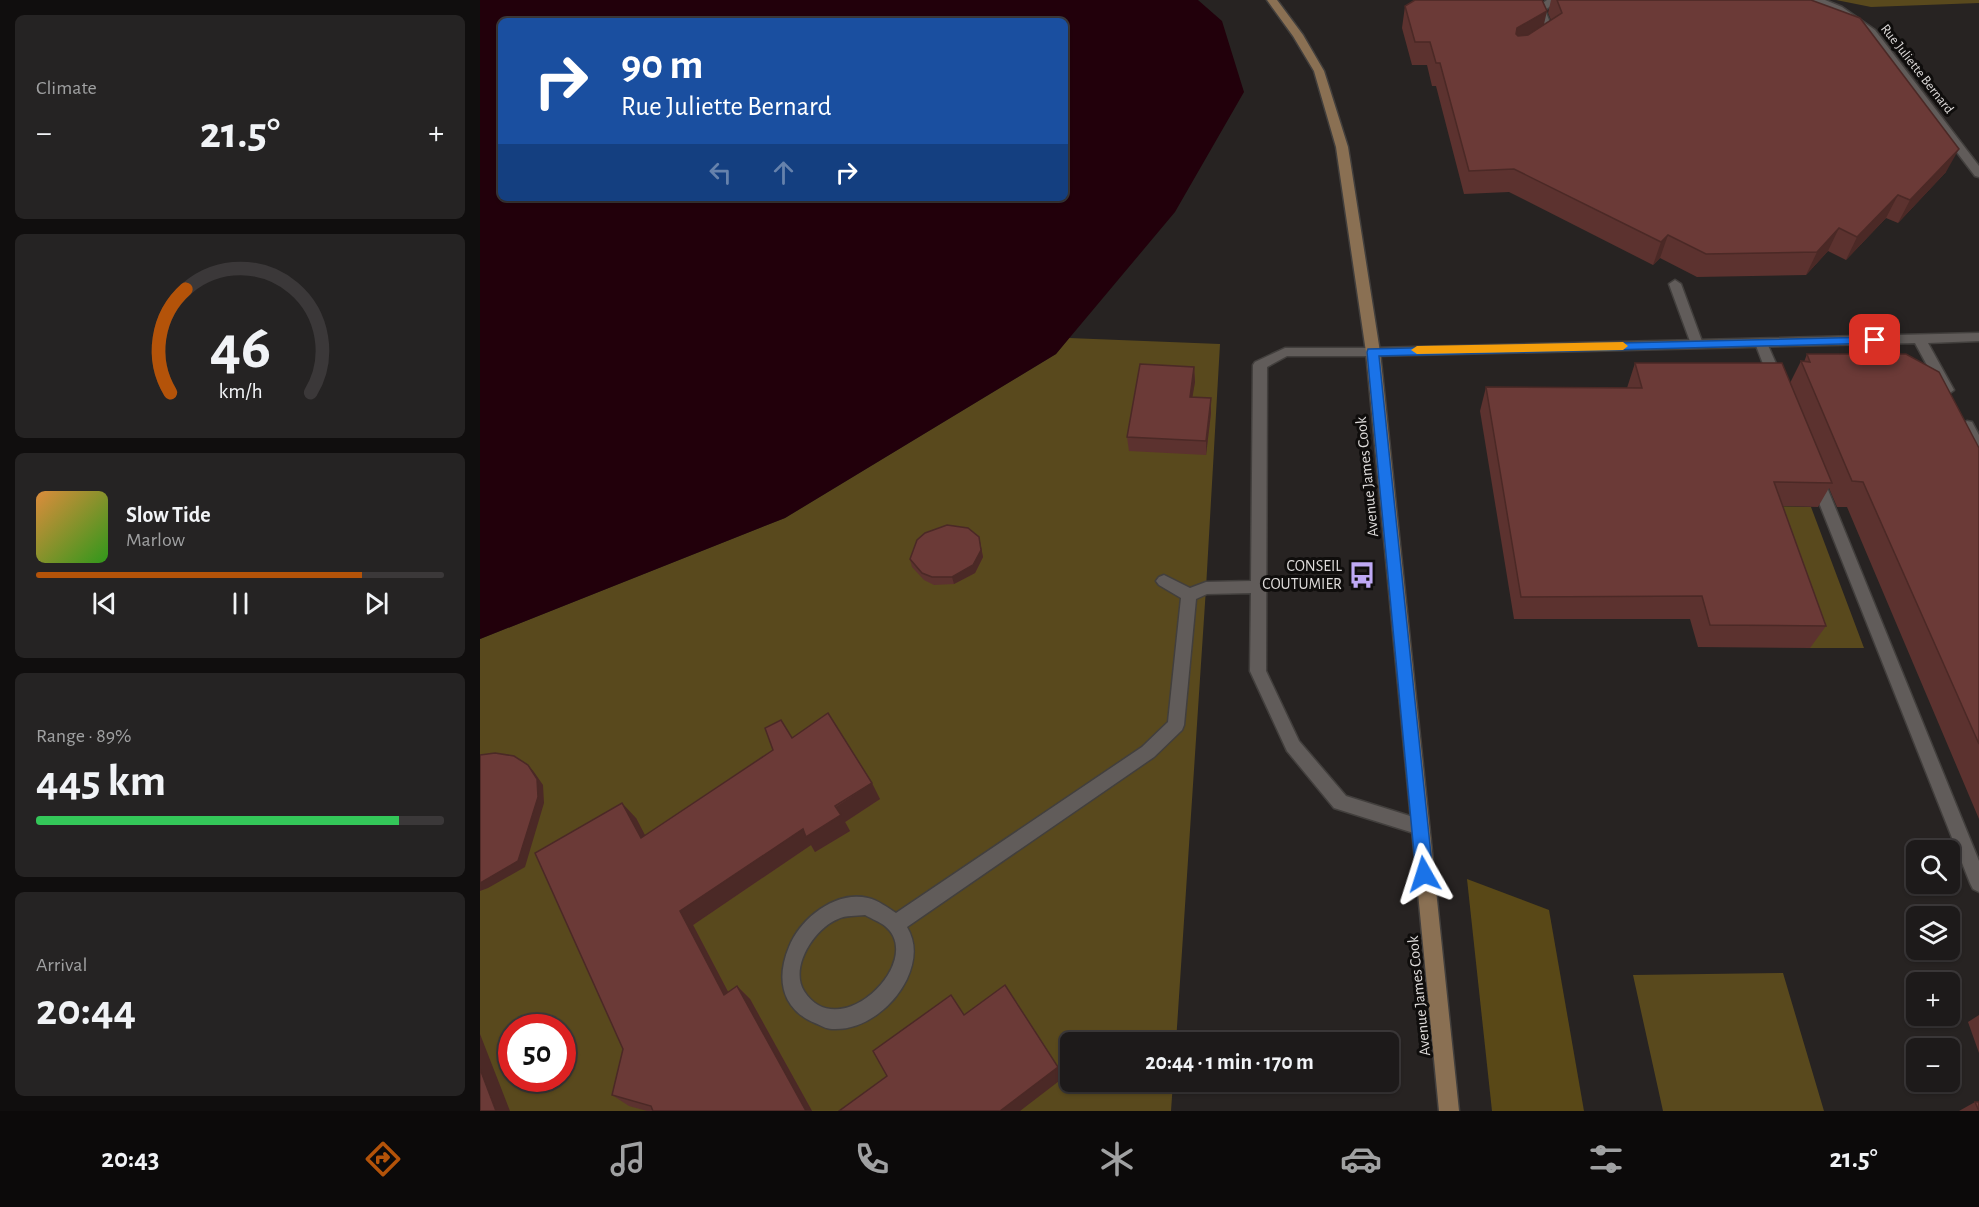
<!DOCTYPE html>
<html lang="en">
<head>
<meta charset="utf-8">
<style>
	body { margin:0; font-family:"Alegreya Sans",sans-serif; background:#252323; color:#f1f3f6; height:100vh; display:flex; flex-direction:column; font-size:22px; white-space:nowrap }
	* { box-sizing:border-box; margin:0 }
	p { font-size:20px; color:#a0a1a2 }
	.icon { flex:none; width:33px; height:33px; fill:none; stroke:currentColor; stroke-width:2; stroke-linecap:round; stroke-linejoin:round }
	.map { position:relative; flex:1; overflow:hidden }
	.sheet { display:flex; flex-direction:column; gap:15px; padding:15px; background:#100e0e; width:480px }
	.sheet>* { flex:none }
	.banner { position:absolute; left:18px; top:18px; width:570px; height:183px; border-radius:9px; box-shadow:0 2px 4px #0004,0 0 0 2px #3b3839; background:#1a4fa0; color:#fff; overflow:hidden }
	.buttons { position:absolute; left:1426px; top:840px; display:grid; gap:12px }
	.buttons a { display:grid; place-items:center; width:54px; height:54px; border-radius:9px; background:#1d1a1a; box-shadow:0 2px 4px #0004,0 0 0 2px #3b3839; font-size:30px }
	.speed { position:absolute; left:18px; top:1014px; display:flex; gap:12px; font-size:30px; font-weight:700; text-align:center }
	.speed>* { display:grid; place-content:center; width:78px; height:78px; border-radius:50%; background:#1d1a1a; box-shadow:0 2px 4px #0004,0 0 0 2px #3b3839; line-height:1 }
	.speed .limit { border:9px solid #d22; background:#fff; color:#111 }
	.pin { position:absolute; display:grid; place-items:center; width:51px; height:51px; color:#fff; margin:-26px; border-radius:12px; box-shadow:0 3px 9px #0006 }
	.me { position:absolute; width:66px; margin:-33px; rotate:354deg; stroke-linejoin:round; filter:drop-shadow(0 0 4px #0008) }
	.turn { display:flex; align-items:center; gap:21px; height:126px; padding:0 24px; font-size:27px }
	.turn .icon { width:78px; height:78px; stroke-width:2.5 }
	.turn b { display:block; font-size:42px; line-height:51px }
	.lanes { display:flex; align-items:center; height:57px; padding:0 24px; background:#0003; justify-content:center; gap:30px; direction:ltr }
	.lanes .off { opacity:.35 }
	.big { font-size:45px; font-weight:700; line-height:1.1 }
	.sheet .widget { flex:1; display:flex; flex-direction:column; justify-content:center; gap:9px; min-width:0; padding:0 21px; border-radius:9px; background:#252323 }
	.sheet .dial { align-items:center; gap:0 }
	.dial svg { height:156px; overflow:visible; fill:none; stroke:#3b3839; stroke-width:7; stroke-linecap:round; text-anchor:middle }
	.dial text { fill:#f1f3f6; stroke:none }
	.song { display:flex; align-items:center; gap:18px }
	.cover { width:72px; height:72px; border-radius:9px; background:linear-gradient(135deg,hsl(30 70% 55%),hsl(110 70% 35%)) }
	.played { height:6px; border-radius:3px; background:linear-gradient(90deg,#b45309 80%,#3b3839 80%) }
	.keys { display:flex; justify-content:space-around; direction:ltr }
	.heat { display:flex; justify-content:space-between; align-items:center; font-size:33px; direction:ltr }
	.charge { height:9px; border-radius:4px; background:linear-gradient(90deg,#34c759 89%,#3b3839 0) }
	.trip { position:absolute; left:580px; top:1032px; width:339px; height:60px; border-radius:9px; background:#1d1a1a; box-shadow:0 2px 4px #0004,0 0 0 2px #3b3839; font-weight:700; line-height:60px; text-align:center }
	.tab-bar { display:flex; height:96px; justify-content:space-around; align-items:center; background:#0c0a0a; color:#a0a1a2 }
	.tab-bar .icon { width:42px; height:42px }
	.tab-bar .active { color:#b45309 }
	.tab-bar b { font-size:27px; color:#f1f3f6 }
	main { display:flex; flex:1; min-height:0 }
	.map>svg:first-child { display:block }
	.green { fill:#59491d; fill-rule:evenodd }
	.forest { fill:#594817 }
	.water { fill:#22000b; fill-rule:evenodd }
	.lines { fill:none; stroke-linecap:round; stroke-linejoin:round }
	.lane-casing { stroke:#423f3d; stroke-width:3 }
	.street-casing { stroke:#423f3d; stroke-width:3 }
	.secondary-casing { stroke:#423f3d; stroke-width:3 }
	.lane { fill:#615c5a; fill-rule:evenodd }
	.street { fill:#615c5a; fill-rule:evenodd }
	.secondary { fill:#8a7053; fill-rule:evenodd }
	.wall { fill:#5c322f }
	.shaded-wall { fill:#4b2926 }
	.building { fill:#6b3a37; stroke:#4b2926; stroke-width:1.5 }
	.route { fill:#1a73e8; stroke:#114b97; stroke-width:1.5 }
	.slow { fill:#f59e0b }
	.labels { text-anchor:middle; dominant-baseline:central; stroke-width:6; stroke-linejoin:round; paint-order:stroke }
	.far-street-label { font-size:14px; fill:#dfdcdb; stroke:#0f0d0c }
	.street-label { font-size:16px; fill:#dfdcdb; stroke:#0f0d0c }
	.poi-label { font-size:16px; fill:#dfdcdb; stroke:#0f0d0c; text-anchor:end }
</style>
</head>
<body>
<main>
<section class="sheet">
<div class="widget"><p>Climate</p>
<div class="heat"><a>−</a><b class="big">21.5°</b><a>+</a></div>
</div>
<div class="widget dial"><svg viewBox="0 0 100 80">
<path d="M14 69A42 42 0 1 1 86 69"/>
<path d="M14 69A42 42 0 0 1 22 16" stroke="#b45309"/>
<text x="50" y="56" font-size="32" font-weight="700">46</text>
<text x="50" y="72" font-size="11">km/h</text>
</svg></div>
<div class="widget">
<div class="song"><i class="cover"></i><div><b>Slow Tide</b><p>Marlow</p></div></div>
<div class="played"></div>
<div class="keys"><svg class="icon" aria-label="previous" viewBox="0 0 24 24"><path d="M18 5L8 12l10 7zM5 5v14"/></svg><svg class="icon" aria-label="pause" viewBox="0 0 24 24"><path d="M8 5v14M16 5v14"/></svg><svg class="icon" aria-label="next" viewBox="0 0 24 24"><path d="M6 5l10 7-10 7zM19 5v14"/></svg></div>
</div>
<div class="widget"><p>Range · 89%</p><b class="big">445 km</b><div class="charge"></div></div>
<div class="widget"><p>Arrival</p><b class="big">20:44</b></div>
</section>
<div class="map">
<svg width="1499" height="1111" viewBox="0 0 1499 1111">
	<rect width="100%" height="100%" fill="#272322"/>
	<path class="green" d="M1356 0H1499V3L1391 7Z
		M589 338 740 344 726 588 696 1042H591V1082H693L691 1111H0V639L305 518 576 354ZM32 1028H82V1078H32Z
		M1282 506 1331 507 1384 648H1330Z
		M1303 973 1344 1111H1183L1153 975Z"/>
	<path class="forest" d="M987 879 1069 910 1104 1111H1012Z"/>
	<path class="water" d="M0 0H718L742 21 764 92 695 212 576 354 305 518 0 639ZM21 21H585V198H21Z"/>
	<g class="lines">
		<defs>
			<path id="lane" d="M1067 0H1079L1065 10 1075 35 1065 42 1060 39 1065 34 1055 9Z
				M1195 280 1201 284 1223 344 1222 347H1212L1211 344 1189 284Z
				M1281 339 1287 343 1304 382 1302 385 1297 387 1290 382 1275 343Z
				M805 348H893L900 352 893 356H807L787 367 786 671 819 741 866 796 946 821 949 827 946 833 940 835 854 808 807 751 770 671 771 593 727 594 716 599 704 725 702 730 674 757 427 927C437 944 435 961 427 979 414 1006 384 1031 352 1029 346 1029 340 1025 335 1023 301 1009 296 978 309 947 320 919 355 890 388 898 398 900 408 908 416 913L662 747 688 722 701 598 679 585 676 581 679 577 684 575 710 588 726 582 771 581 773 365 775 362ZM385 915C392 919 400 922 405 926 447 960 359 1047 324 991 309 967 335 928 358 919 366 915 376 916 385 915Z
				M1337 475 1344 480 1499 861V892L1493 889 1490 883 1330 480Z"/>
			<path id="street" d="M1331 0H1345L1362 7 1395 30 1499 166V177L1495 176 1387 34 1362 15Z
				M1499 333V341L1448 343 1474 390 1467 395 1462 393 1435 343 893 356 886 352 893 348Z
				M1487 421 1492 422 1499 435V453L1494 452 1480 426Z"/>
			<path id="secondary" d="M787 0H797L823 35 844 71 868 147 900 352 979 1111H959L886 352 856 147 834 71 813 36Z"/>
		</defs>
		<use href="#lane" class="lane-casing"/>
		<use href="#street" class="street-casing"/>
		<use href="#secondary" class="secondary-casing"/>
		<use href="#lane" class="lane"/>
		<use href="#street" class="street"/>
		<use href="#secondary" class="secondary"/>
	</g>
	<path class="wall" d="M1071 0H1331L1466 172 1418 223 1406 218 1366 260 1348 251 1326 275 1217 277 1180 258 1173 265 1029 192 984 194 956 86H952L947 65H932L922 28 925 6 1064 25 1071 20 1068 13Z
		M1327 354 1499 448V819L1367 507H1357L1349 488 1338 507 1303 506 1346 626 1330 648 1218 647 1210 619H1034L1000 411 1006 387 1147 388 1155 363 1310 383 1321 361 1324 362Z
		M714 367 715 382 712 397 731 413 726 455 649 451 647 437Z
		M499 537 503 557 495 573 474 584 454 585 444 580 432 567 430 559Z
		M312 738 400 799 365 822 370 831 335 852 331 845 213 925 248 992 257 986 270 999 332 1111H167L149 1106 132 1095 143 1049 156 818 165 836Z
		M1499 1015V1053L1488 1022Z
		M1495 1102 1499 1111H1479Z"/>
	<path class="shaded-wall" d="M1067 11 1062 33 1033 50 1037 28Z
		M1479 149 1466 172 1418 223 1430 200Z
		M1418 195 1406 218 1366 260 1377 237Z
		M1359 228 1348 251 1326 275 1337 252Z
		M1188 235 1180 258 1173 265 1181 242Z
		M714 367 715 382 710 412V397Z
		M731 398V413L726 455V441Z
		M499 537 503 557 495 573 474 584 472 577Z
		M48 765 54 772 63 785 64 803 45 867 8 888 0 891V883Z
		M392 783 400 799 365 822 370 831 335 852 331 845 213 925 256 1007 244 995 200 911Z
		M142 803 156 818 175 854 161 838Z
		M257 986 270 999 332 1111H326Z
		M0 1034 30 1111H16L0 1069Z
		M578 1067 583 1078 540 1111H520Z"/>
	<path class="building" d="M935 0H1062L1067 11 1037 28 1036 34 1038 36 1048 35 1082 13 1077 0H1331L1380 18 1479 149 1430 200 1418 195 1377 237 1359 228 1337 252 1226 254 1188 235 1181 242 1034 169 989 171 960 63H956L950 42H935L925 6Z
		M1327 354H1426L1459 372 1499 448V744L1383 482 1372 481 1321 361 1330 362Z
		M1155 363H1302L1352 483 1294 482 1346 626 1230 625 1222 596 1041 597 1006 387 1162 388Z
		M660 364 714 367 710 397 731 398 726 441 647 437Z
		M467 525 488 528 499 537 501 550 493 565 472 577H452L442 573 430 559 437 540 445 533Z
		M348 713 392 783 355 806 361 815 326 837 323 829 200 911 244 995 257 986 326 1111H173L171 1106 132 1095 143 1049 55 853 142 803 161 838 293 750 285 728 301 720 312 738Z
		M15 753 34 756 48 765 57 779 58 797 38 861 0 883V755Z
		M525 985 578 1067 520 1111H359L407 1076 393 1051 471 995 484 1015Z
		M0 1069 16 1111H0Z
		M1495 1102H1499V1111Z"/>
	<path class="route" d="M1395 337 1400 340 1399 343 899 356 953 874 950 880 944 882 939 880 936 874 887 352 888 349Z"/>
	<path class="slow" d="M1143 342 1148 346 1143 350 937 354 931 350 937 346Z"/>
	<defs>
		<symbol id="bus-bare" viewBox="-9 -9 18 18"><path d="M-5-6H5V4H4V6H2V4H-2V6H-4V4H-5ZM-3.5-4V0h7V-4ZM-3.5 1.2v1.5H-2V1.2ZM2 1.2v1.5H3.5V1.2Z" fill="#bfa9f4" stroke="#0f0d0c" stroke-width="2.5" paint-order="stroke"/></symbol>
	</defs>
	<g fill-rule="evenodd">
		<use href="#bus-bare" x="863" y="556" width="38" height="38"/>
	</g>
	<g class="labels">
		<g class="far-street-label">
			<text transform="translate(1437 69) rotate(52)">Rue Juliette Bernard</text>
		</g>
		<g class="street-label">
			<text transform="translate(887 477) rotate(-96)">Avenue James Cook</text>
			<text transform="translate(939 996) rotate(-96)">Avenue James Cook</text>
		</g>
		<g class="poi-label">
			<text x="862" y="566">CONSEIL<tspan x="862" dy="18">COUTUMIER</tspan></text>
		</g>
	</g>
</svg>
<div class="buttons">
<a><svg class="icon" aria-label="search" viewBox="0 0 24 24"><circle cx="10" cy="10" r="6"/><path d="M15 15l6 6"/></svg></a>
<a><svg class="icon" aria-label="layers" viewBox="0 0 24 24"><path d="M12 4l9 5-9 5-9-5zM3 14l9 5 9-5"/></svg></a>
<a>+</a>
<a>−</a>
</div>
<div class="speed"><div class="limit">50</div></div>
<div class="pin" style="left:1395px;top:340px;background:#d93025"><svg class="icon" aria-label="arrive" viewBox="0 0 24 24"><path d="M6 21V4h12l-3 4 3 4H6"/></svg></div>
<svg class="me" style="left:944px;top:874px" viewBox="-20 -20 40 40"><path d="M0-17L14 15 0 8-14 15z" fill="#1a73e8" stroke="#fff" stroke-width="4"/></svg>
<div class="trip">20:44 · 1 min · 170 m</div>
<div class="banner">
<div class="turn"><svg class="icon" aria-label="right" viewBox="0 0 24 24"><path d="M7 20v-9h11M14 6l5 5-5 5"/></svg><div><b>90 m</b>Rue Juliette Bernard</div></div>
<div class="lanes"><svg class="icon off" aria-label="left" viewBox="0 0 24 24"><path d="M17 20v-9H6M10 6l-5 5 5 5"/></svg><svg class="icon off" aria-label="ahead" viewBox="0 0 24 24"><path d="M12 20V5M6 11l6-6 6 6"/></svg><svg class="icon" aria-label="right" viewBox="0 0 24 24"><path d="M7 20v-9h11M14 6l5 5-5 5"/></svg></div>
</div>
</div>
</main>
<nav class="tab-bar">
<b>20:43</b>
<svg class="icon active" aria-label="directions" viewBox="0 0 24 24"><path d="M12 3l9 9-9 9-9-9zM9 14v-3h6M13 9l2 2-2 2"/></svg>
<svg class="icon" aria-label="music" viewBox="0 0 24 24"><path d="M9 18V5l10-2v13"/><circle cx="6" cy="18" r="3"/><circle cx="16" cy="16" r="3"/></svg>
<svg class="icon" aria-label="phone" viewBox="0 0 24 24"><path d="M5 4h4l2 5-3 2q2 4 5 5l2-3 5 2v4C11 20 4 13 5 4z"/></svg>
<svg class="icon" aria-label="climate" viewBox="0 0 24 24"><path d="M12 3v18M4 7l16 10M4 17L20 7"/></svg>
<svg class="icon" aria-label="car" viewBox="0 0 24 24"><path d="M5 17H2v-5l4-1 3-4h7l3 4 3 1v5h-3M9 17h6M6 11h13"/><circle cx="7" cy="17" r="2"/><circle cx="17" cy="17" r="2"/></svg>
<svg class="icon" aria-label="filters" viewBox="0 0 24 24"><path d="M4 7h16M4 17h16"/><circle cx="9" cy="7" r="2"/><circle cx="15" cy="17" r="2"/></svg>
<b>21.5°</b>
</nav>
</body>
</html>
